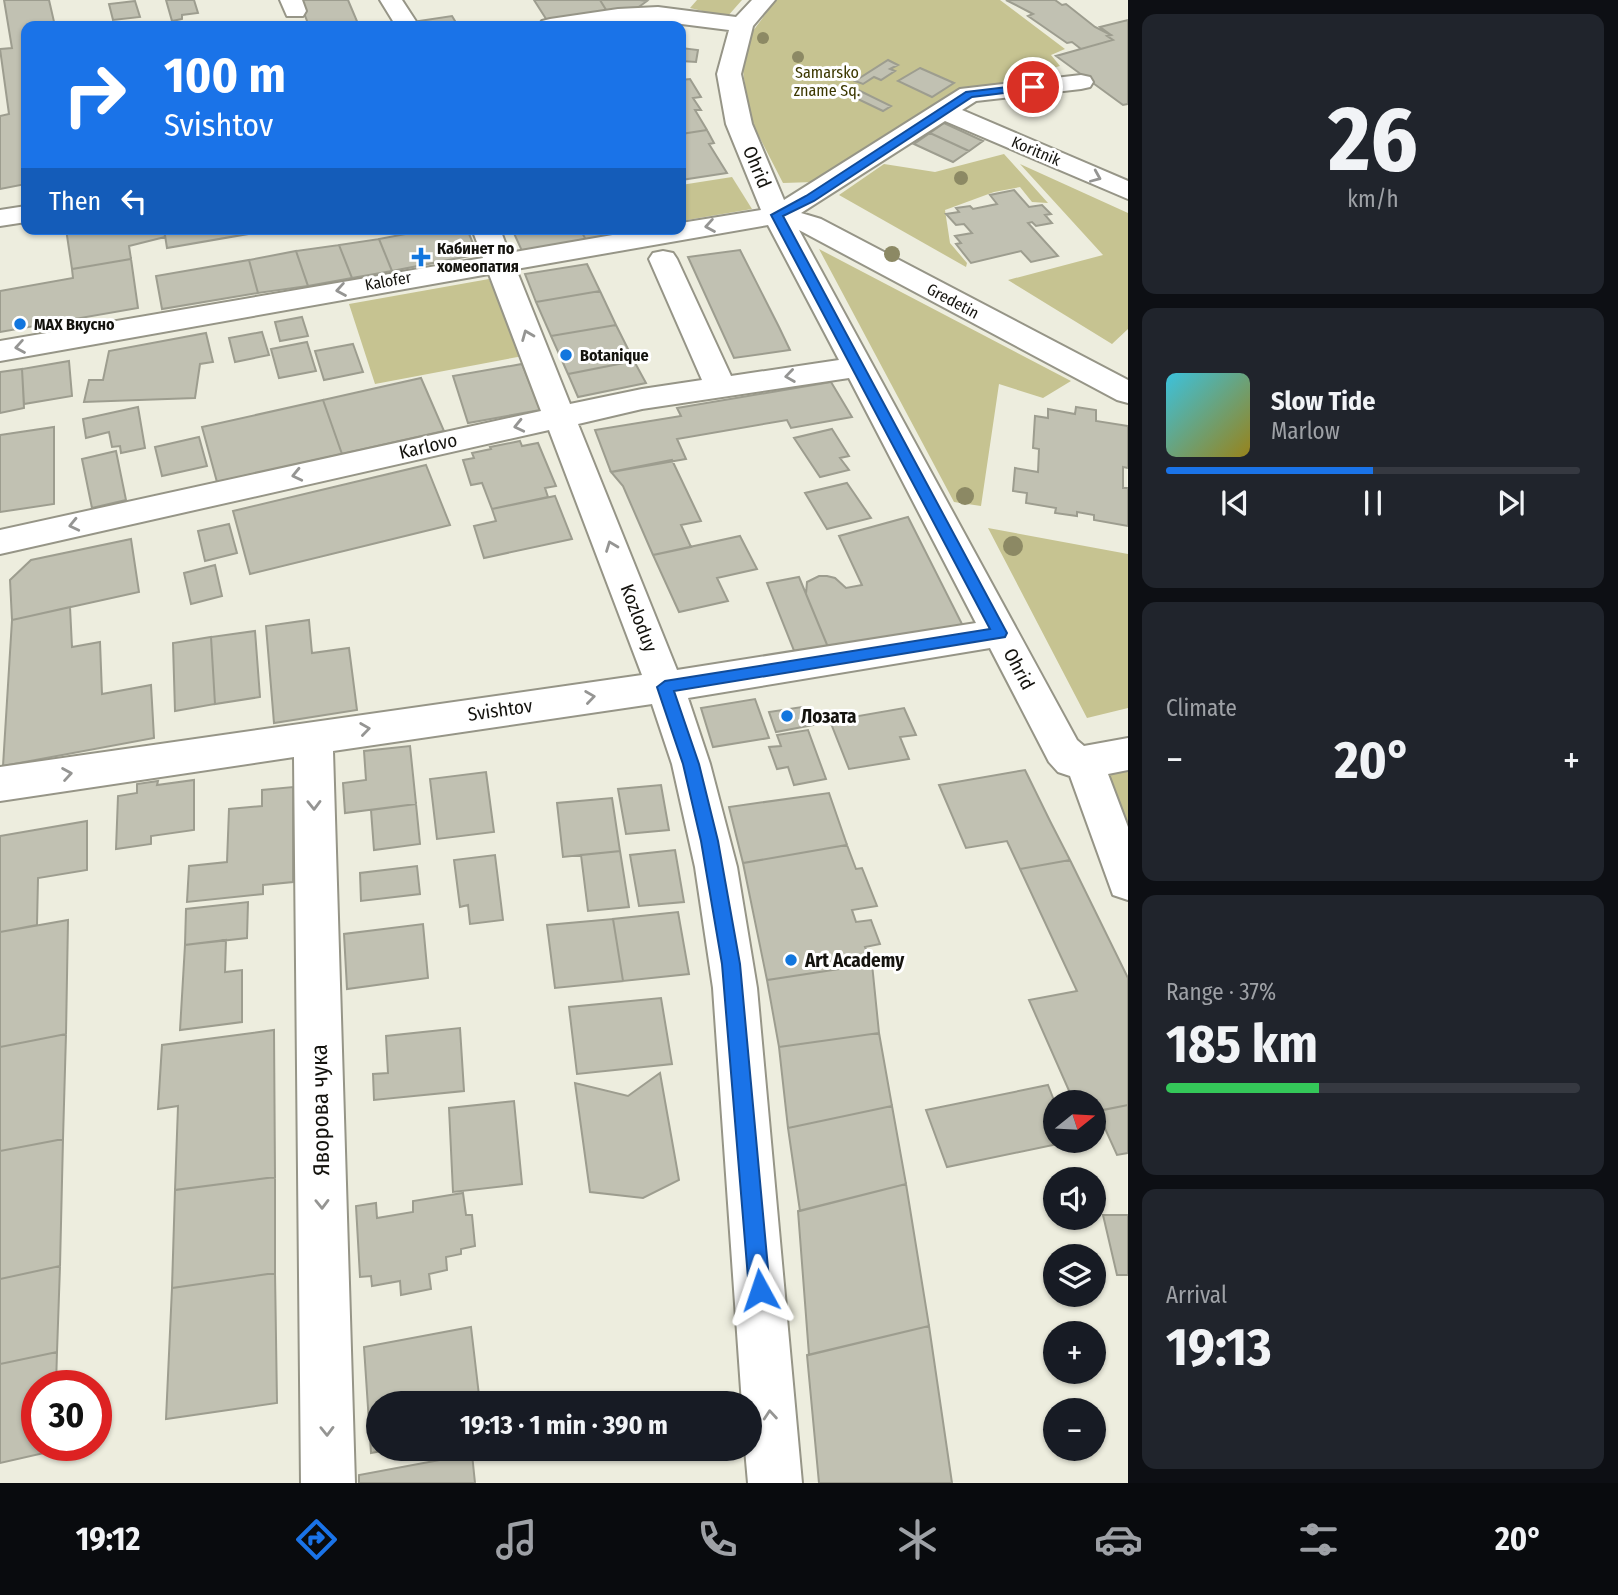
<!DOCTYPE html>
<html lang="en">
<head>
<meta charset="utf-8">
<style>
	body { margin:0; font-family:"Fira Sans Condensed",sans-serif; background:#20242c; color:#f1f3f6; height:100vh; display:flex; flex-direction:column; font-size:26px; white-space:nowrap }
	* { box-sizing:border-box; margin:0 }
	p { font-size:23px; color:#9ea1a6 }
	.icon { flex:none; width:38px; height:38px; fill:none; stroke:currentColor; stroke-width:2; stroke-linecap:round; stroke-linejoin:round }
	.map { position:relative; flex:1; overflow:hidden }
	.drawer { display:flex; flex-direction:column; gap:14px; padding:14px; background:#0d0f14; width:490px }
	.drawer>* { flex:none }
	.top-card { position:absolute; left:21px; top:21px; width:665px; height:214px; border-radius:14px; box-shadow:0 2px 5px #0004; background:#1a73e8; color:#fff; overflow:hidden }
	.needle { width:46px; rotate:72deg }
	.controls { position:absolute; left:1043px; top:1090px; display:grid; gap:14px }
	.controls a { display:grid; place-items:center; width:63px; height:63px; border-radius:50%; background:#171b24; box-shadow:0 2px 5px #0004; font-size:35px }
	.speed { position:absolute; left:21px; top:1370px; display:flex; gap:14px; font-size:35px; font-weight:700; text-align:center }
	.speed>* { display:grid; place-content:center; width:91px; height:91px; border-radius:50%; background:#171b24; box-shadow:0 2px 5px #0004; line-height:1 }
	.speed .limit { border:10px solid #d22; background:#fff; color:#111 }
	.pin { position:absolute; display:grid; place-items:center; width:60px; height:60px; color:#fff; margin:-30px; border:4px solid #fff; border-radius:50%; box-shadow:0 2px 7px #0007 }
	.me { position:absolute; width:77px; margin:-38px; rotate:355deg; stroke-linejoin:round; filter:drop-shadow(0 0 5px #0008) }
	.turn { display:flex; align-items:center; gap:24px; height:147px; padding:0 28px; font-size:32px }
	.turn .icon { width:91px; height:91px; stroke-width:2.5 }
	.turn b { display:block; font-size:49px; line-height:60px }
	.then { display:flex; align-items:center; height:66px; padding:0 28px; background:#0003; gap:14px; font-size:26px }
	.big { font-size:52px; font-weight:700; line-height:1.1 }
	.drawer .widget { flex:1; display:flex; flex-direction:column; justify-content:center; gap:10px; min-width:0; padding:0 24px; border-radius:14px; background:#20242c }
	.drawer .dial { align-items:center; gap:0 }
	.dial b { font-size:91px; line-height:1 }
	.song { display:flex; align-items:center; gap:21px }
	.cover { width:84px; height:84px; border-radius:10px; background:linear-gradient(135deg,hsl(190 70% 55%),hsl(50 70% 35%)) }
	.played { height:7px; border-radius:4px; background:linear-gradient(90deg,#1a73e8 50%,#363941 50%) }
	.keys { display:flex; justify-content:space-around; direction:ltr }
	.heat { display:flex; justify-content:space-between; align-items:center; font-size:38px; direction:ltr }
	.charge { height:10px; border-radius:5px; background:linear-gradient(90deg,#34c759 37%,#363941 0) }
	.trip { position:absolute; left:366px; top:1391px; width:396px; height:70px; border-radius:35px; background:#171b24; box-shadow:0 2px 5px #0004; font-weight:700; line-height:70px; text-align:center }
	.menu { display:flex; height:112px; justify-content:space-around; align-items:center; background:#090b0e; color:#9ea1a6 }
	.menu .icon { width:49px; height:49px }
	.menu .active { color:#1a73e8 }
	.menu b { font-size:32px; color:#f1f3f6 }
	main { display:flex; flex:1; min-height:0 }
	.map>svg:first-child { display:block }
	.green { fill:#c6c391 }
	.building { fill:#c1c1b2; stroke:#9d9d8f; stroke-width:2 }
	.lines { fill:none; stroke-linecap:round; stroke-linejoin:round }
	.minor-casing { stroke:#969587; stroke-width:4 }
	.minor { fill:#fff; fill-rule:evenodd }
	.tree { fill:#8c8964 }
	.oneway { stroke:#959593 }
	.route { fill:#1a73e8; stroke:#114b97; stroke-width:2 }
	.poi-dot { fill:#1176de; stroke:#fff; stroke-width:2.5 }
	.labels { text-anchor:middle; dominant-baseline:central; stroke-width:6; stroke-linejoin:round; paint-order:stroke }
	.far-park-label { font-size:16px; fill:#3c3800; stroke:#fff }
	.far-street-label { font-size:16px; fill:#14130e; stroke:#fff }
	.far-poi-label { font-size:16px; font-weight:bold; fill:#14130e; stroke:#fff; text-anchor:start }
	.street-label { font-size:19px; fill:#14130e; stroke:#fff }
	.poi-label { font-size:19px; font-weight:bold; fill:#14130e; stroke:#fff; text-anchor:start }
	.near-street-label { font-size:23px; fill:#14130e; stroke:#fff }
</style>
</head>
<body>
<main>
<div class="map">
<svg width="1128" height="1483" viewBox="0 0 1128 1483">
	<rect width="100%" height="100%" fill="#ededde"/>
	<path class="green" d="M697 0H742L727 17 690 8Z
		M776 0H1000L1065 49 1051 55 1060 66 965 93 814 182 783 183 749 117 742 63 750 35Z
		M1004 154 1048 203 1032 202 1020 187 994 192 945 210 950 243 967 263 966 267 839 195 884 164 935 172Z
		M1020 164 1128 213V329L1112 344 1008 280 1103 255Z
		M732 177 752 209 681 221V185Z
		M819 249 1071 381 1043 398 999 384 981 506 954 502Z
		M489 279 523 356 375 384 349 304Z
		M988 528 1128 554V708L1087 718Z
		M1128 763V886L1090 767Z"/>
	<path class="building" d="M4 0H49L55 26H26V184L0 189V116L9 114 0 49 12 48Z
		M166 0H194L198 13 182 15V19L172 21Z
		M299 0H348L359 26H309Z
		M534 0H600L608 13 548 22Z
		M600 0H640L647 1 636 9 608 13Z
		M1006 0H1055L1062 5 1066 4 1095 27 1111 35 1107 36 1113 40 1081 49 1072 42 1067 43 1028 16 1033 14Z
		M135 1 140 17 113 20 109 4Z
		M452 16 458 26H422L419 21Z
		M1128 20V104L1123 105 1056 56 1113 40 1107 36 1111 35 1100 27Z
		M650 21 654 26H614Z
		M681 48 698 50 696 62 681 61Z
		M888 60 898 65 890 69 895 71 881 80 874 77 863 84 855 81Z
		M920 68 954 83 932 97 898 81Z
		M690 79 701 97 693 98 701 110H695L707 130 681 134V80Z
		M852 87 891 106 883 111 843 92Z
		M944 123 983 141 969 151 930 133Z
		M707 130 714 143 709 144 727 173 681 180V134Z
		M930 133 969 151 953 162 914 144Z
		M1014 190 1029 207 1042 205 1051 214 1045 215 1052 223 1036 226 1032 222 1028 223 1058 256 1031 262 1021 251 971 263 956 244 961 243 955 236 972 233 964 224 956 225 946 214 959 212 956 208 970 206 973 209 997 204 990 195Z
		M66 229H164L165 237 129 246 131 259 72 269Z
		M164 229H277L167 248Z
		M410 229H467L475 248 469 256 392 271 379 239 411 233Z
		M512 229H580L586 240 522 251Z
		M580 229H655L586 240Z
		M379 239 392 271 352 278 339 245Z
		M339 245 352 278 308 286 296 251Z
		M740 250 779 327 790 350 734 358 688 257Z
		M296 251 308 286 258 293 249 260Z
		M131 259 138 308 0 332V291L73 278 72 269Z
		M249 260 258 293 162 309 156 276Z
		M587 264 600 291 536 302 525 274Z
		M600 291 616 325 551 336 536 302Z
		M302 317 308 336 280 341 275 322Z
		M616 325 634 361 568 374 551 336Z
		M262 332 269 355 235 362 229 338Z
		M206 333 213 362 200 364 195 398 84 402 89 380H103L109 351Z
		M307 342 316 371 279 378 271 349Z
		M353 344 363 372 324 380 315 351Z
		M69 361 72 396 24 404 22 369Z
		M634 361 646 383 578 397 568 374Z
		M522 364 540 410 468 423 453 376Z
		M22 369 24 408 0 413V372Z
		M421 378 444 431 342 454 323 400Z
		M831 382 852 417 791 428 787 420 677 439 686 459 611 472 595 430 681 416 677 408Z
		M323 400 342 454 217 482 202 427Z
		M138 407 145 448 121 453 120 446 112 447 109 432 86 438 83 419Z
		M1076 407 1096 410V421L1128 426V468L1123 467V488H1128V526L1094 520V515L1077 512V516L1055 513 1056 508 1026 503 1027 493 1013 491 1015 468 1038 472 1039 449 1033 448 1035 416 1048 418V409L1075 414Z
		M54 427V504L0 512V435Z
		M832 429 849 456 840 458 849 470 820 477 794 438Z
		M199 437 207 466 162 476 155 447Z
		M520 441 522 446 538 443 556 486 545 488 548 497 492 509 482 483 471 485 463 460 474 458 472 453 491 449 490 447Z
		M116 451 126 500 92 508 82 459Z
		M672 460 701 521 681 525 691 547 653 555 623 486 611 472Z
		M426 465 450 525 250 574 233 511Z
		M847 483 871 518 827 529 805 493Z
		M555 496 572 539 484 558 474 526 496 521 492 509Z
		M908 517 967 634 832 657 806 594 807 582 819 576H827L835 578 846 588 862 585 839 536Z
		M229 524 237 553 205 561 198 531Z
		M740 536 757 569 717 578 728 601 679 612 653 555Z
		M131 539 139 592 12 620 10 580 31 560Z
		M215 565 222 596 191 604 184 573Z
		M799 577 828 647 795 653 767 583Z
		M70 607 72 647 100 642 102 694 151 685 154 738 3 766 12 620Z
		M309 620 312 653 349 648 357 710 274 723 266 626Z
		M255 631 260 697 215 704 211 637Z
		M211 637 215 704 175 711 173 643Z
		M755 699 769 738 713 747 701 708Z
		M802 707 813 725 776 732 769 712Z
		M904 708 916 735 900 737 909 759 849 769 830 721Z
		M808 730 826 779 794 785 788 767 777 769 769 747 781 746 777 735Z
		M410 746 416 804 345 813 343 783 366 780 364 751Z
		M1025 770 1050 821 1070 860 1020 869 1007 841 966 848 939 785Z
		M486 772 494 832 437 839 430 779Z
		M194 780V830L151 836V844L116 849 118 796 137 793V784L158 781 157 785Z
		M661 785 669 830 626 834 618 789Z
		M293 787V882L263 885V894L187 902 189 866 227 862 229 809 262 806V790Z
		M829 793 847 845 743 863 729 807Z
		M612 798 620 851 563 857 557 803Z
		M416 804 420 844 374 850 371 810Z
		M87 821V870L38 878 37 925 0 932V836Z
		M847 845 856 869 862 868 877 906 852 910 856 922 871 920 880 944 865 947 872 964 767 980 743 863Z
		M675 850 684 902 639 906 630 855Z
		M620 851 629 907 588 911 581 855Z
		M495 855 503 920 470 924 468 905 460 907 454 860Z
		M1070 860 1128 978V1105L1094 1112V1102H1074L1029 1000 1077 991 1020 869Z
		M417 866 420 894 361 901 360 873Z
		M248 902 247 938 185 945 186 909Z
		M678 912 689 974 623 981 613 919Z
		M613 919 623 981 555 988 547 925Z
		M68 920 66 1034 0 1047V932Z
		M423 924 428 978 347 989 344 934Z
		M226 940 225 972 242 970V1022L180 1030 185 945Z
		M872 964 879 1033 779 1047 767 980Z
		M661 998 672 1064 577 1074 569 1007Z
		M460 1028 464 1091 374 1100 373 1074 388 1073 386 1036Z
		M274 1030 275 1177 175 1190 178 1106 158 1109 162 1045Z
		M879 1033 892 1106 788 1128 779 1047Z
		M66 1034 63 1139 0 1151V1047Z
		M660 1073 679 1180 643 1198 590 1192 575 1083 628 1096Z
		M1048 1085 1055 1103V1141H1072L947 1167 926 1110Z
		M514 1101 522 1184 453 1192 449 1108Z
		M1128 1105V1153L1117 1155 1097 1111Z
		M892 1106 906 1184 800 1211 788 1128Z
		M63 1139 60 1266 0 1279V1151Z
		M275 1177V1273L172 1288 175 1190Z
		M906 1184 929 1326 809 1355 798 1211Z
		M463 1193 466 1215H472L475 1246 461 1249V1254L446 1257 447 1270 429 1274 431 1289 401 1295 400 1281 372 1286 371 1276 360 1277 356 1206 376 1203 377 1218 413 1212V1201Z
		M1103 1215H1128V1275H1117Z
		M60 1266 57 1352 0 1364V1279Z
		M275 1273 277 1403 166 1419 172 1288Z
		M929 1326 952 1483H819L807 1355Z
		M471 1327 480 1404H378V1449H392L371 1453 364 1347Z
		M57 1352 56 1386H37V1446H54L53 1451 0 1463V1364Z
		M472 1454 475 1483H359V1475Z"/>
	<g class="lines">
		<defs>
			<path id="minor" d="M280 0H302L306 11 303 16H287Z
				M380 0H402L419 26H396Z
				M752 0H775L753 26 741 74 752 124 784 200 960 89 1081 75 1090 77 1093 82 1090 87 1081 89 976 101 962 110 1128 181V199L945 121 801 213 821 219 1128 380V403L1117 400 799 230 1077 740 1084 746 1128 738V770L1108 774 1128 827V900L1113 895 1070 776 1058 772 1049 762 990 648 688 698 710 764 737 867 757 988 802 1483H748L745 1449H749V1404H742L713 988 695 867 672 764 652 704 333 751 355 1483H301L294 757 0 801V767L642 675 549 430 0 554V530L541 411 489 274 0 361V341L483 258 472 229H500L509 253 647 229H681V223L761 210 726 124 717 74 729 30 658 21 595 26H538L542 21 550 19 618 9 658 7 736 17ZM768 225 839 360 731 376 677 259 673 253 663 251 653 253 649 259 702 380 642 389 570 404 516 269ZM849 378 976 623 677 670 578 424 642 409Z
				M26 206V222L0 226V210Z"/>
		</defs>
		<use href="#minor" class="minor-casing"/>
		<use href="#minor" class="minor"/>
	</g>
	<g class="tree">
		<circle cx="763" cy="38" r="6"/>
		<circle cx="798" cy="57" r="6"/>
		<circle cx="961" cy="178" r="7"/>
		<circle cx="892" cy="254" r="8"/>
		<circle cx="965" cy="496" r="9"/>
		<circle cx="1013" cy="546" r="10"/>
	</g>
	<defs><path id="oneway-chevron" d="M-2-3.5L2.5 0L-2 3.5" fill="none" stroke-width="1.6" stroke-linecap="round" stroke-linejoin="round" transform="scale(1.75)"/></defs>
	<g class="oneway">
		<use href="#oneway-chevron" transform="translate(1096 177) rotate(23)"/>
		<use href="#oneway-chevron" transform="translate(710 226) rotate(170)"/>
		<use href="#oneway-chevron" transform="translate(341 290) rotate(170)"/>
		<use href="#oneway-chevron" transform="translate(527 335) rotate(-112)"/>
		<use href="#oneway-chevron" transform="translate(20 347) rotate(170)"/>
		<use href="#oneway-chevron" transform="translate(790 376) rotate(172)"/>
		<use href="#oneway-chevron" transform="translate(519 426) rotate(167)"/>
		<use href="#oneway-chevron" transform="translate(297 475) rotate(167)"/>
		<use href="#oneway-chevron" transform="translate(74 525) rotate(167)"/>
		<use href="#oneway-chevron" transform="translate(611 546) rotate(-111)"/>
		<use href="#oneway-chevron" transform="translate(590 697) rotate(-8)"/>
		<use href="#oneway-chevron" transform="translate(365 729) rotate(-8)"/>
		<use href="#oneway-chevron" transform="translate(67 774) rotate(-9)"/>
		<use href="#oneway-chevron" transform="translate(314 805) rotate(89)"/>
		<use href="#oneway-chevron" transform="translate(322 1204) rotate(89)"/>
		<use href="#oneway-chevron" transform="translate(770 1415) rotate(-95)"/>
		<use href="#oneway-chevron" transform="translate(327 1431) rotate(89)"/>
	</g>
	<path class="route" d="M1033 84 1038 87 1037 89 972 97 814 201 783 216 1007 633 1005 637 674 691 699 764 718 841 740 964 770 1290 767 1298 760 1301 752 1298 749 1290 722 964 701 841 683 764 657 687 665 681 990 629 771 215 806 196 966 92Z"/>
	<g class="poi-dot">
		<path d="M417.5 246.5h7v7h7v7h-7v7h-7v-7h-7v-7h7z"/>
		<circle cx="20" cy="324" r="7"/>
		<circle cx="566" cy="355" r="7"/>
		<circle cx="787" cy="716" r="7"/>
		<circle cx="791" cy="960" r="7"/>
	</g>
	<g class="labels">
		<g class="far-park-label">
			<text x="827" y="72">Samarsko<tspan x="827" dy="18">zname Sq.</tspan></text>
		</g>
		<g class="far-street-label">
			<text transform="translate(1036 151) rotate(23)">Koritnik</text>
			<text transform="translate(388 281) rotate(-10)">Kalofer</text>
			<text transform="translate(953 301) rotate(28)">Gredetin</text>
		</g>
		<g class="far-poi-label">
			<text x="437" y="248">Кабинет по<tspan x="437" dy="18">хомеопатия</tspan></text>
			<text x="34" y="324">MAX Вкусно</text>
			<text x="580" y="355">Botanique</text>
		</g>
		<g class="street-label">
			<text transform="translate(757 167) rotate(67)">Ohrid</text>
			<text transform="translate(428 446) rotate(-13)">Karlovo</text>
			<text transform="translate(639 618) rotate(69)">Kozloduy</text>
			<text transform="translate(1019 669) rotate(62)">Ohrid</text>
			<text transform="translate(500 710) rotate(-8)">Svishtov</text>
		</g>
		<g class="poi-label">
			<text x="801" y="716">Лозата</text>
			<text x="805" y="960">Art Academy</text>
		</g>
		<g class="near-street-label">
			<text transform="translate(320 1110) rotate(-91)">Яворова чука</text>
		</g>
	</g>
</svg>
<div class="controls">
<a><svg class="needle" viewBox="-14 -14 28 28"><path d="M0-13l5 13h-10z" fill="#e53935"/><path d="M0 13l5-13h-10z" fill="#9ea1a6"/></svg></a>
<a><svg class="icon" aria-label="sound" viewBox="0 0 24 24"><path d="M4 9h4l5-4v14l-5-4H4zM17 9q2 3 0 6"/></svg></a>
<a><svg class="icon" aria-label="layers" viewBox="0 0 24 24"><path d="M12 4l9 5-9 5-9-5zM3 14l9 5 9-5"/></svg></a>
<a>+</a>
<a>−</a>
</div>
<div class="speed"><div class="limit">30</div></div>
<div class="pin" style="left:1033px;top:87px;background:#d93025"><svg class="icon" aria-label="arrive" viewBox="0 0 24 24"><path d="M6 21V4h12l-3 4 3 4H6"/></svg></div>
<svg class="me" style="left:760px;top:1290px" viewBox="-20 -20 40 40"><path d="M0-17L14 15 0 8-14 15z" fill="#1a73e8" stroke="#fff" stroke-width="4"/></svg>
<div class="trip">19:13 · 1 min · 390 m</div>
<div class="top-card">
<div class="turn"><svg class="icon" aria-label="right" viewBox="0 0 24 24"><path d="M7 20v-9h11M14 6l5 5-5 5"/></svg><div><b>100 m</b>Svishtov</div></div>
<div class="then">Then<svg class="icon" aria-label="left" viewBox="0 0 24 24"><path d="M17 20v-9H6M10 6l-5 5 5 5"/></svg></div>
</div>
</div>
<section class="drawer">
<div class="widget dial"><b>26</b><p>km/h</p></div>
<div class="widget">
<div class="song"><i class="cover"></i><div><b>Slow Tide</b><p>Marlow</p></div></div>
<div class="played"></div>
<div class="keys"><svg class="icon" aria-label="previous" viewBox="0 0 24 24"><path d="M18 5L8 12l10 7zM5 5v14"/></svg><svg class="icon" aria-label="pause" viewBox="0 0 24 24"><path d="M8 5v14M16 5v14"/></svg><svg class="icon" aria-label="next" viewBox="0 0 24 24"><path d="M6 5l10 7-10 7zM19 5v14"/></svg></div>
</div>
<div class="widget"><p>Climate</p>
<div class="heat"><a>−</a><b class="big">20°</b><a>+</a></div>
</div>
<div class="widget"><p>Range · 37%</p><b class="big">185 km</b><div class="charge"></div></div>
<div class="widget"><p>Arrival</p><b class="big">19:13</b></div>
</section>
</main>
<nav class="menu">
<b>19:12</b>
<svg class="icon active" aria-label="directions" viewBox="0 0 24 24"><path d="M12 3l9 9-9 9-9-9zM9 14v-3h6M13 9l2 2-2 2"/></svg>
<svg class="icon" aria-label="music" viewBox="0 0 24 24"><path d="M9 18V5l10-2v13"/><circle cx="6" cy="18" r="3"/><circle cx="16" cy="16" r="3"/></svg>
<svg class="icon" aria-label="phone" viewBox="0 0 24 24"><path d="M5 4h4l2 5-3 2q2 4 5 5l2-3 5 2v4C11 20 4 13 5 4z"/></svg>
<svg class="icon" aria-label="climate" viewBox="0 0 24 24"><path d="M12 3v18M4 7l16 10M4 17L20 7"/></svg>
<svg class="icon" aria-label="car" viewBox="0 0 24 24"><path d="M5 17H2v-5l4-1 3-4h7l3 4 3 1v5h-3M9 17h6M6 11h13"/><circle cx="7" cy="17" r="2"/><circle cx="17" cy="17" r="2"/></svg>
<svg class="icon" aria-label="filters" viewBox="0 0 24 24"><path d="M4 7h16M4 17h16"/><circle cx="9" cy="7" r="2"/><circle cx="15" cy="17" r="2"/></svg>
<b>20°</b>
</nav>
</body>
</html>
